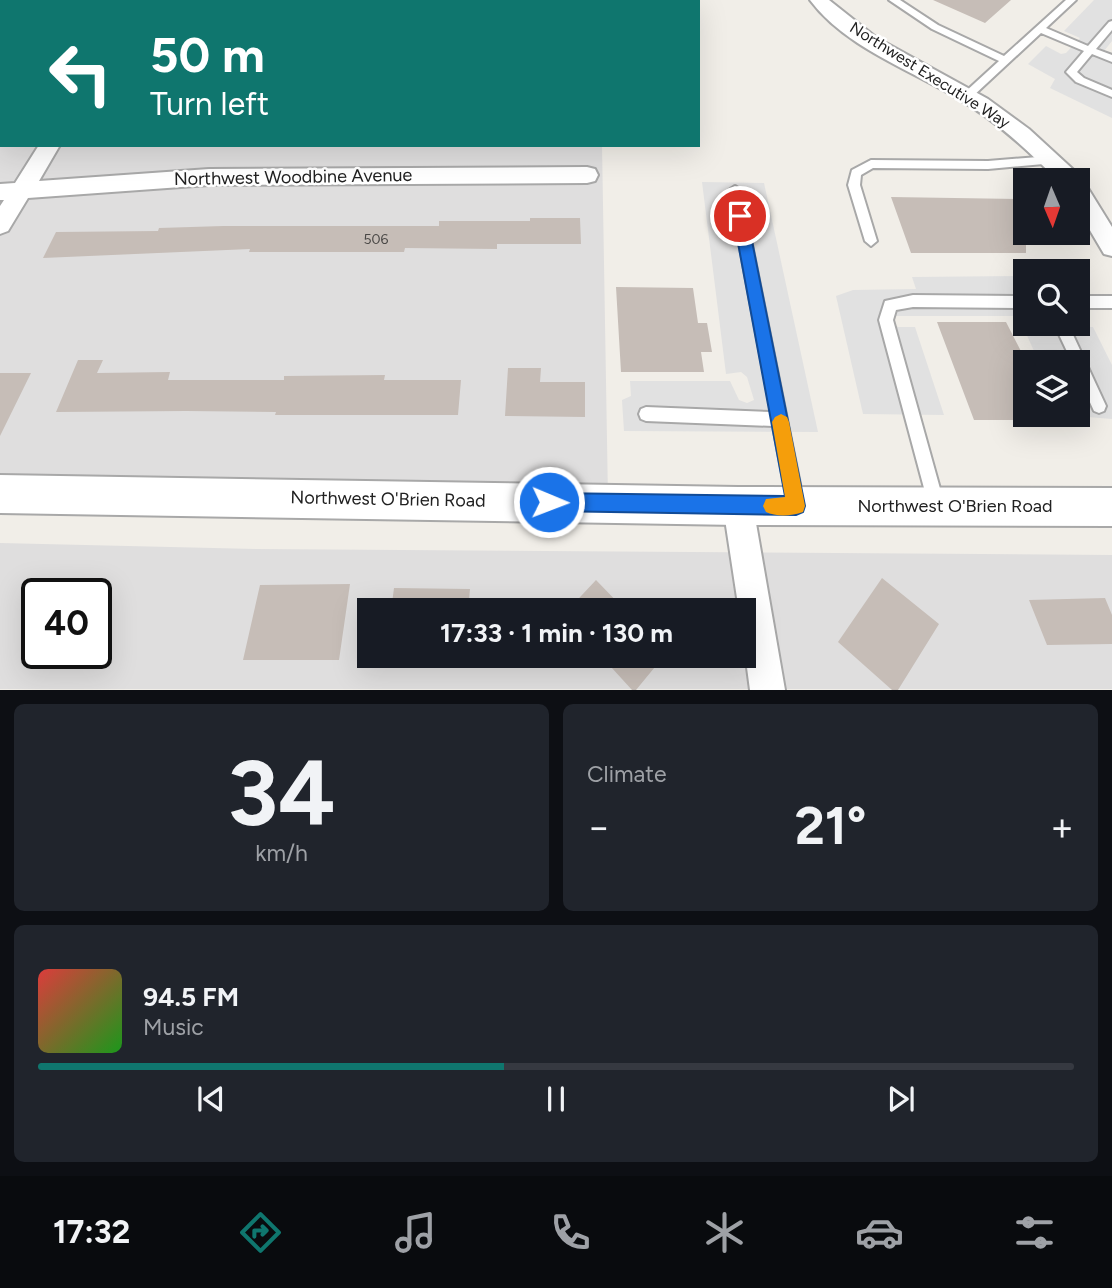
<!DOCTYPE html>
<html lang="en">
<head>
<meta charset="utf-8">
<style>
	body { margin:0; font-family:Figtree,sans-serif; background:#20242c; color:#f1f3f6; height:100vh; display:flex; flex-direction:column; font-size:26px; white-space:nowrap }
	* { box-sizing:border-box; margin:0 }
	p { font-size:23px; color:#9ea1a6 }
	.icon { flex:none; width:38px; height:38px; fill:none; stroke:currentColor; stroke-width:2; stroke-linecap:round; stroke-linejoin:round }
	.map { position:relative; height:690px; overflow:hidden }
	.panel { display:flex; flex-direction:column; gap:14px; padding:14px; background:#0d0f14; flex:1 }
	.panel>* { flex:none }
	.top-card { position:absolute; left:0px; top:0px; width:700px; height:147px; box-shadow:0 7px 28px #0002; background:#0f766e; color:#fff; overflow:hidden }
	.needle { width:46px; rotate:178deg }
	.controls { position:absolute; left:1013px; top:168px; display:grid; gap:14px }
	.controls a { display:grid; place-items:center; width:77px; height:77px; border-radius:0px; background:#171b24; box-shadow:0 7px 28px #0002; font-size:35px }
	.speed { position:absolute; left:21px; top:578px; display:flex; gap:14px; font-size:35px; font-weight:700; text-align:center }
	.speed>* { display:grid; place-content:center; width:91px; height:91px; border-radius:50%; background:#171b24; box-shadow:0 7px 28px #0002; line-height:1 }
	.speed .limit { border:4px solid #111; border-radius:10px; background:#fff; color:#111 }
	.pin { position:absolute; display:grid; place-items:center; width:60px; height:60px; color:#fff; margin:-30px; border:4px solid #fff; border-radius:50%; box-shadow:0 2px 7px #0007 }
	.me { position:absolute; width:77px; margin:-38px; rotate:91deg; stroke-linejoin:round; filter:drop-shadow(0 0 5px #0008) }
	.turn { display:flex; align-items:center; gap:24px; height:147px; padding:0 35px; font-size:32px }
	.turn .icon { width:91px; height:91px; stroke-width:2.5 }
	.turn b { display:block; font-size:49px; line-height:60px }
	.big { font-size:52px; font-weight:700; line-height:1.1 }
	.panel .widget { flex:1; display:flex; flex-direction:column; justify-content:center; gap:10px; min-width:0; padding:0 24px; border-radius:10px; background:#20242c }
	.panel .dial { align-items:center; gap:0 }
	.dial b { font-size:91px; line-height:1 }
	.song { display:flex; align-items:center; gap:21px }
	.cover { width:84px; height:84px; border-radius:10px; background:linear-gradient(135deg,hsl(0 70% 55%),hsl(120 70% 35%)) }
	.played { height:7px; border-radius:4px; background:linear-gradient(90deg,#0f766e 45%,#363941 45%) }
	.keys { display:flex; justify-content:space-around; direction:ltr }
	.heat { display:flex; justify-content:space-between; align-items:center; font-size:38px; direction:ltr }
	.panel .tiles { flex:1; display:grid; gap:14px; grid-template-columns:1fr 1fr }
	.widget:last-child { grid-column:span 2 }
	.trip { position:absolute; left:357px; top:598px; width:399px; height:70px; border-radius:0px; background:#171b24; box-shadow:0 7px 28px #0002; font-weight:700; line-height:70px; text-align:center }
	.tabs { display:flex; height:112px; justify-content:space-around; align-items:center; background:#090b0e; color:#9ea1a6 }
	.tabs .icon { width:49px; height:49px }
	.tabs .selected { color:#0f766e }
	.tabs b { font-size:32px; color:#f1f3f6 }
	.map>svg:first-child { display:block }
	.residential { fill:#dfdede; fill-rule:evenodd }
	.education { fill:#fffee3 }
	.parking { fill:#e1e1e1 }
	.building { fill:#c6bdb7 }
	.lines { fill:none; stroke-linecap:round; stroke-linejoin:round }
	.service-casing { stroke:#a8a8a8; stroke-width:4 }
	.minor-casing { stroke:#a8a8a8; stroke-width:4 }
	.tertiary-casing { stroke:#a8a8a8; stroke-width:4 }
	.service { fill:#fff; fill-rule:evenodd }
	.minor { fill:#fff; fill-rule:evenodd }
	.tertiary { fill:#fff; fill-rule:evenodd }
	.route { fill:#1a73e8; stroke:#114b97; stroke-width:2 }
	.slow { fill:#f59e0b }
	.labels { text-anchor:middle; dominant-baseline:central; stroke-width:5; stroke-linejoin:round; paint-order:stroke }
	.number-label { font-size:14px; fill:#4a4846 }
	.far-street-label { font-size:16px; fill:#212121; stroke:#fff }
	.street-label { font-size:18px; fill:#212121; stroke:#fff }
</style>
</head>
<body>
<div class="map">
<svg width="1112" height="690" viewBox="0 0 1112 690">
	<rect width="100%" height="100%" fill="#f1eee8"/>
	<path class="residential" d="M0 0H133L2 2V145H602L608 499 0 486Z
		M0 543 256 549 1112 555V689H0ZM37 593H96V653H37ZM369 611H744V656H369Z"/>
	<path class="education" d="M158 0H599V2H157Z"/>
	<path class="parking" d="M1094 0H1112V41L1104 51 1110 55 1112 53V118L1050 88 1055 79 1028 64 1046 46 1061 54 1066 53 1080 38 1064 31Z
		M702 182 764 183 818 432 624 431 622 400 631 396 630 381H730L739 400 747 403 754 400 747 377 741 372 726 374Z
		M1019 276 1025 284V316H893L892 323 898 327H915L944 415 863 414 836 296 853 290 916 289 912 277Z
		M1043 324 1093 327 1112 365V419L1063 415H1078V362H1039L1025 331 1043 328Z"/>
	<path class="building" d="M933 0H1011L985 23Z
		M891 197 1021 199 1026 208V253H911Z
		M530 218H580L581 244H497V249L405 248 404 252H249L250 249 43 258 56 232 158 231 159 228 223 226H439V221H530Z
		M616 287 693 288 698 323H707L712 352H701L704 372H621Z
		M937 322H1006L1026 361V420H974Z
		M78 360H103L97 373 170 372 168 380H284V376L385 375 384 380H461L458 415H275L276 412 186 411 56 412Z
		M508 368H541L540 382H585V417L505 416Z
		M0 373H31L0 436Z
		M882 578 939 624 898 690H892L838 642Z
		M596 580 626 611H567Z
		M350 584 339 660H243L260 585Z
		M394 588 470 589 468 611H391Z
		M1105 598 1112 615V644L1047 645 1029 600Z
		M601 656H664L636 690H632Z"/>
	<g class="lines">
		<defs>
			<path id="service" d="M264 0H274L262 2Z
				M889 0H900L938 25 1004 56 1066 0H1076L1046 28 1088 46 1109 22 1112 21V30L1096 49 1112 55V62L1092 54 1077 72 1084 78 1112 90V97L1076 82 1066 72 1084 51 1041 33 972 97H964V93L999 61 932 29Z
				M1051 156 1055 157V163L988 169 873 168 861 175 860 185 877 241 871 246 865 241 848 185 852 170 871 160 988 161Z
				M735 186 741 190 804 504 802 510 796 512 790 510 788 504 773 426 646 421 641 419 639 414 641 409 646 407 771 412 729 190Z
				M913 295 1026 296V308L913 307 896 310 893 320 944 503 942 509 936 511 930 509 928 503 879 320 885 301Z
				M1078 296H1112V308H1078Z
				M1054 324H1068L1106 406 1104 411 1099 413 1094 411 1078 376V362H1072Z"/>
			<path id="minor" d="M133 0H151L132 2Z
				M810 0H829L877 38 988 99 1029 129 1078 174 1081 180 1079 183 1086 185 1112 227V256L1104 254 1078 210V180H1057C1027 149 995 120 957 98 909 69 845 47 810 0Z
				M39 145H60L39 181 209 169 587 167 595 169 598 175 595 181 587 183 209 185 28 198 8 231 0 234V206L4 200H0V184L15 183Z
				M738 491 749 495 753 506 785 690H750L744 645V611H739L723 506 727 495Z"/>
			<path id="tertiary" d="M0 475 738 487 1112 488V526L738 525 0 513Z"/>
		</defs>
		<use href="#service" class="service-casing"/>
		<use href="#minor" class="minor-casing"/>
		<use href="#tertiary" class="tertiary-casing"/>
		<use href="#service" class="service"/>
		<use href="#minor" class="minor"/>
		<use href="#tertiary" class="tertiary"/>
	</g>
	<path class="route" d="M740 210 747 216 805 506 803 512 796 515 549 511 542 509 540 502 542 496 549 493 785 496 733 216Z"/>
	<path class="slow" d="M781 414 787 417 789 422 805 506 803 512C792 516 776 517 766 512L763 506 766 499 785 497 772 422 775 417Z"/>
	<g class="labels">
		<g class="number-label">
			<text x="376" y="239">506</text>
		</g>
		<g class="far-street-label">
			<text transform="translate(930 75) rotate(32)">Northwest Executive Way</text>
		</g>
		<g class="street-label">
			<text transform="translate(293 177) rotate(-1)">Northwest Woodbine Avenue</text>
			<text transform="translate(388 499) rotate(1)">Northwest O'Brien Road</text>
			<text x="955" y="506">Northwest O'Brien Road</text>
		</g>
	</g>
</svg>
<div class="controls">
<a><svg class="needle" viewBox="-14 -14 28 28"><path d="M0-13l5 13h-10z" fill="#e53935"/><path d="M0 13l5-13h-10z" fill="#9ea1a6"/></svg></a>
<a><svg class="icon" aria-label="search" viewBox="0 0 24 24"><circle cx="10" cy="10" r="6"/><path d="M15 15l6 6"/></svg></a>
<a><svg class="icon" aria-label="layers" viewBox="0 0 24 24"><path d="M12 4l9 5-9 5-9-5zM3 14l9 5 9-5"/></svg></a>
</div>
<div class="speed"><div class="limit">40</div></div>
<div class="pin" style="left:740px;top:216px;background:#d93025"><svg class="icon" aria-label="arrive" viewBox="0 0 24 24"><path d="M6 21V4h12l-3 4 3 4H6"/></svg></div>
<svg class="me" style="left:549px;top:502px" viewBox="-20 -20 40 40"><circle r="17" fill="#1a73e8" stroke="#fff" stroke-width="3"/><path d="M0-11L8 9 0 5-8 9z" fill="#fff"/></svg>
<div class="trip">17:33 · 1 min · 130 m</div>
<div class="top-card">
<div class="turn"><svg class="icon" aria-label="left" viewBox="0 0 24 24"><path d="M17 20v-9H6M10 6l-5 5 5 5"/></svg><div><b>50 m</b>Turn left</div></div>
</div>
</div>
<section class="panel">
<div class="tiles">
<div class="widget dial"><b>34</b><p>km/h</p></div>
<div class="widget"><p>Climate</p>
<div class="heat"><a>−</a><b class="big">21°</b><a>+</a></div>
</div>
<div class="widget">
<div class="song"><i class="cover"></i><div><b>94.5 FM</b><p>Music</p></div></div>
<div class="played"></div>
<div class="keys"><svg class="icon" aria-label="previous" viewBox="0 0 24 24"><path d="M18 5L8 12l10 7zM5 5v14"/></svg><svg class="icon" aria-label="pause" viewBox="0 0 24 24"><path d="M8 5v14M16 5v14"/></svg><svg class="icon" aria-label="next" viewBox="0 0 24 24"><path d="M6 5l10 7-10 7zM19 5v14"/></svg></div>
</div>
</div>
</section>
<nav class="tabs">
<b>17:32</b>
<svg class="icon selected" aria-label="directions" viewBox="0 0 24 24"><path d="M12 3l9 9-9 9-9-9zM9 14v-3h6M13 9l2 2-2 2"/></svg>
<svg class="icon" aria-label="music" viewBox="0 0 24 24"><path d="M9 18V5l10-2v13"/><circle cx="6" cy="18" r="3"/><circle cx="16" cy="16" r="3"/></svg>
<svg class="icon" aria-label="phone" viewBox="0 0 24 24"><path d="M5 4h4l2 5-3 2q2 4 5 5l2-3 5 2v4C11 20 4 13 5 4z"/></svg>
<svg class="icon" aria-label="climate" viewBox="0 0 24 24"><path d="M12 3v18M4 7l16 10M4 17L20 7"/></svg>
<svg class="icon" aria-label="car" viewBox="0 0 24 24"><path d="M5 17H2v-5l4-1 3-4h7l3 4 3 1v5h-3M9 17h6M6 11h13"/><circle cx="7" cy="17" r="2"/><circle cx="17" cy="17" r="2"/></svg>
<svg class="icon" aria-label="filters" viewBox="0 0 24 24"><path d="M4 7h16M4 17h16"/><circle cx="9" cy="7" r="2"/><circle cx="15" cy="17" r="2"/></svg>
</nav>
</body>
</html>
